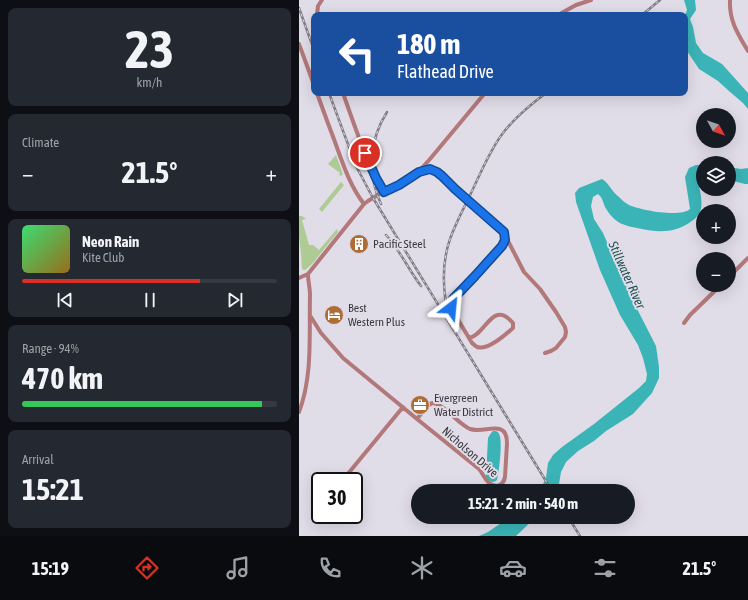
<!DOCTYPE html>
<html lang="en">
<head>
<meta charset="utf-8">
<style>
	body { margin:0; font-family:"Asap Condensed",sans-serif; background:#242831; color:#f1f3f6; height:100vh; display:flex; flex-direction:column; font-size:15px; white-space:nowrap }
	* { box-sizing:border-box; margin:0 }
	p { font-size:13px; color:#9ea1a6 }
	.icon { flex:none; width:22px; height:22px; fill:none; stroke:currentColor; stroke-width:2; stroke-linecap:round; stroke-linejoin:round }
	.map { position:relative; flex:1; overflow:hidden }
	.drawer { display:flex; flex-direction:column; gap:8px; padding:8px; background:#0d0f14; width:299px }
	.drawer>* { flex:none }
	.hud { position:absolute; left:12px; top:12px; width:377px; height:84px; border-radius:8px; box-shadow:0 4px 16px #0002; background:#1a4fa0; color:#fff; overflow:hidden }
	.needle { width:26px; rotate:130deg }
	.buttons { position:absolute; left:397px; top:108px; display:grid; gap:8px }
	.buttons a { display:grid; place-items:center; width:40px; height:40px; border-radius:50%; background:#171b24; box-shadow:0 4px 16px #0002; font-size:20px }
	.speed { position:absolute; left:12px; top:472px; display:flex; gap:8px; font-size:20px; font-weight:700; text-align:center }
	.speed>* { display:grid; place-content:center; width:52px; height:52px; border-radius:50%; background:#171b24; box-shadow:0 4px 16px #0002; line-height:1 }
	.speed .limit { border:2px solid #111; border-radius:6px; background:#fff; color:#111 }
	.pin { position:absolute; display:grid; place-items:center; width:34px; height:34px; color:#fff; margin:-17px; border:2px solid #fff; border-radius:50%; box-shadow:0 1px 4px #0007 }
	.me { position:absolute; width:44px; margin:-22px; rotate:29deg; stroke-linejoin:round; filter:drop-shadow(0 0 3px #0008) }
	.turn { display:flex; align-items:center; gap:14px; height:84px; padding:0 20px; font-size:18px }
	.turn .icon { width:52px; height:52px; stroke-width:2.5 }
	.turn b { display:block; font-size:28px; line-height:34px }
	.big { font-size:30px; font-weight:700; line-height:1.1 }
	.drawer .tile { flex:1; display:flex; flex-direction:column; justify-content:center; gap:6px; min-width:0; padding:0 14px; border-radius:8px; background:#242831 }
	.drawer .dial { align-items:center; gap:0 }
	.dial b { font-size:52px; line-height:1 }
	.song { display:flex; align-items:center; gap:12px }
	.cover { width:48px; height:48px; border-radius:6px; background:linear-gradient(135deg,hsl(140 70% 55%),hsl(40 70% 35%)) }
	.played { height:4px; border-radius:2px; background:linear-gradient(90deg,#d93025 70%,#363941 70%) }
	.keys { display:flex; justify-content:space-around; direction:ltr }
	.heat { display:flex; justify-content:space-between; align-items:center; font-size:22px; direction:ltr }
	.charge { height:6px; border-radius:3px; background:linear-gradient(90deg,#34c759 94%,#363941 0) }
	.trip { position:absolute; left:112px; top:484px; width:224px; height:40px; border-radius:20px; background:#171b24; box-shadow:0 4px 16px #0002; font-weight:700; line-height:40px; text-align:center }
	.dock { display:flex; height:64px; justify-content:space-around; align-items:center; background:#090b0e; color:#9ea1a6 }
	.dock .icon { width:28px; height:28px }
	.dock .selected { color:#d93025 }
	.dock b { font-size:18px; color:#f1f3f6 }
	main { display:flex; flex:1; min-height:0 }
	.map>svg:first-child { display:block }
	.green { fill:#aecb93 }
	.water { fill:#3bb4b7 }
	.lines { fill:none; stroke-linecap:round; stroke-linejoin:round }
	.minor { stroke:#b2787a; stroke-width:4 }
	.rail-casing { stroke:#807d85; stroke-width:2.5 }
	.rail { stroke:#e0dce8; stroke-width:1; stroke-dasharray:3; stroke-linecap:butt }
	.route-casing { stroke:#114b97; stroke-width:10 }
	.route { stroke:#1a73e8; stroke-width:7 }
	.labels { text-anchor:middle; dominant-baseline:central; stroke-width:4; stroke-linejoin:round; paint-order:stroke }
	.poi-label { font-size:12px; fill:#3c3b40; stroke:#e0dce8; text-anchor:start }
	.street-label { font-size:12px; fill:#3c3b40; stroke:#e0dce8 }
	.water-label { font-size:13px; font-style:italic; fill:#235556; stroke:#e0dce8 }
</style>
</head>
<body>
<main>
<section class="drawer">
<div class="tile dial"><b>23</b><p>km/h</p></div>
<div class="tile"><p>Climate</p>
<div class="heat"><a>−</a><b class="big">21.5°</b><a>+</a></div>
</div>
<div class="tile">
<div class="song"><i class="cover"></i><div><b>Neon Rain</b><p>Kite Club</p></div></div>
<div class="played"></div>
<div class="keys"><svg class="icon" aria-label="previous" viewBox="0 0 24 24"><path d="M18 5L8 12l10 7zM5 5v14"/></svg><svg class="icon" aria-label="pause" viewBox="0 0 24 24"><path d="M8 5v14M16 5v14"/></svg><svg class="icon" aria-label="next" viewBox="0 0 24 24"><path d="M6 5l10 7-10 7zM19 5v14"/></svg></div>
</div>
<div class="tile"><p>Range · 94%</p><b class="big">470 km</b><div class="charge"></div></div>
<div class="tile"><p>Arrival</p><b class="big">15:21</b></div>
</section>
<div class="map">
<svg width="449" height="536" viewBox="0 0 449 536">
	<rect width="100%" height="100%" fill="#e0dce8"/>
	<path class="green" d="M37 155 44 174 42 176 40 175 41 173 29 164Z
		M42 182 45 185 23 212 20 209Z
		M0 216H3L7 219 3 220 10 245H14L20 250 38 229 39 232 13 264 6 270H4L3 268 2 253 0 237Z"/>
	<path class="water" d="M385 0H396L397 10 391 19 394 27 397 43 404 53 423 64 449 93V109L444 103 430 91 419 81 400 69 386 48V15L388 10Z
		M397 165H404V175L402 176 399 179C400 188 405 203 401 212 399 216 395 220 390 223 374 234 356 232 338 228 333 227 328 226 323 224 316 221 310 214 306 207 304 202 303 197 299 194L294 197 292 206 295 219 304 233 331 295 357 346 360 367V378L353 393 334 414 307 431 295 441 279 451 267 462 262 472 260 484 255 491H239L242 488 247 478 249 463 254 455 263 447 295 424 340 388 347 381 348 374 344 358 339 345 321 315 301 270 277 202 276 193 280 188 303 179C310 183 313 192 320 197 323 200 326 203 330 205 341 210 381 218 391 209L386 177 390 168Z
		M430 167 442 169 449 168V184H446L430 180Z
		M194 431C197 431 199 431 200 434 204 439 200 473 198 480 194 484 189 481 187 477L189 438 192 433Z
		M211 517H237L217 536H180L189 532Z"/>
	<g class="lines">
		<path class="minor" d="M431 0C430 21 439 34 449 51
			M18 15 19 6 23 0
			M259 15 277 5 292 0
			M0 44 15 85
			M18 93C24 110 30 126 36 142 44 164 51 186 65 204
			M44 93C56 127 67 161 85 192
			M121 170 131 159 186 93
			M207 237 225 272 241 289 257 312 266 327 267 332 266 337 257 348 252 351 246 353
			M430 277 449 258
			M0 278 9 274
			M12 317 22 333 44 358 118 419
			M385 323 391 315 422 285
			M133 403C144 403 159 424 171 429 185 434 208 418 208 443L206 477C205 482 203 485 198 486 187 485 186 476 180 469L118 419 127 407Z
			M0 412C14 375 10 334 11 295 11 288 9 281 9 274L65 204 69 201 82 193 100 185 123 170 131 169 138 172 205 233 206 240 203 246 176 276 154 299 152 304V308L173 343C174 344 178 347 178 347 189 351 207 334 214 328V323C193 299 187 335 170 338
			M43 481 104 407"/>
		<defs>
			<path id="rail" d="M0 8 15 50
				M343 15 361 0
				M30 93 57 166 74 198 253 491
				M82 204C68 174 70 140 88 112
				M87 235C101 250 109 269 122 286
				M150 318C144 293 142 265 151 239 157 222 166 206 174 189 183 170 191 150 204 133 216 117 231 105 247 93
				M269 517 281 536"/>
		</defs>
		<use href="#rail" class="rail-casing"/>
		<use href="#rail" class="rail"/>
	</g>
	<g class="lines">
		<defs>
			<path id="route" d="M66 153 77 178 85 192 100 185 120 172 131 169 138 172 143 176 156 189 205 232 206 240 203 246 176 276 154 299 152 304V308"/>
		</defs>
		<use href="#route" class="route-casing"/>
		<use href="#route" class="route"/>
	</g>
	<defs>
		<symbol id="building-disc" viewBox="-11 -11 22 22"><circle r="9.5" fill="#ae6d37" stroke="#e0dce8"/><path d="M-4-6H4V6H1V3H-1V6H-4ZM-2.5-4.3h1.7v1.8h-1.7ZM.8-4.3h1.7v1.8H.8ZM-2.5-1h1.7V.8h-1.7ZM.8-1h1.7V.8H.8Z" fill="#fff"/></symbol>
		<symbol id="hotel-disc" viewBox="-11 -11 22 22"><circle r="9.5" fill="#ae6d37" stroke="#e0dce8"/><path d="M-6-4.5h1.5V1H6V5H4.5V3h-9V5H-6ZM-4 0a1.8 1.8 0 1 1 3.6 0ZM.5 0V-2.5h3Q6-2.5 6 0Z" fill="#fff"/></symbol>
		<symbol id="office-disc" viewBox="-11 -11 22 22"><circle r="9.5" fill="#ae6d37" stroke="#e0dce8"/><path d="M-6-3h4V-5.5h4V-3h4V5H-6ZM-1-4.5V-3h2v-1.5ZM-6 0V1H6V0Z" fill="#fff"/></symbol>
	</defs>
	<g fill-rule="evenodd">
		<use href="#building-disc" x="49" y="233" width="22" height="22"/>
		<use href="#hotel-disc" x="24" y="304" width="22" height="22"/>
		<use href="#office-disc" x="110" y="394" width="22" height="22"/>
	</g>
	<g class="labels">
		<g class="poi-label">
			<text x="74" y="244">Pacific Steel</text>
			<text x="49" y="308">Best<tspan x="49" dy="14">Western Plus</tspan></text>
			<text x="135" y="398">Evergreen<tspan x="135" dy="14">Water District</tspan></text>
		</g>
		<g class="street-label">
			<text transform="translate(171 452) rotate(41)">Nicholson Drive</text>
		</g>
		<g class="water-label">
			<text transform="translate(328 275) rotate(66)">Stillwater River</text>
		</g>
	</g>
</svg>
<div class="buttons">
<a><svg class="needle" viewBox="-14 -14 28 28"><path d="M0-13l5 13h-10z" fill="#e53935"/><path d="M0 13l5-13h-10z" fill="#9ea1a6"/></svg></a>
<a><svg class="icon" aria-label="layers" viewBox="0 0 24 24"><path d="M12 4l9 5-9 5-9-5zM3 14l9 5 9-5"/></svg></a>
<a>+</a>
<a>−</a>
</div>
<div class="speed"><div class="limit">30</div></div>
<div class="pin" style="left:66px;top:153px;background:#d93025"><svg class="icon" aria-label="arrive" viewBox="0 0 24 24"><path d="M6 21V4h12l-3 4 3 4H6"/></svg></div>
<svg class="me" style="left:152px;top:308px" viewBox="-20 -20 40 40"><path d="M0-17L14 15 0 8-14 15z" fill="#1a73e8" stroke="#fff" stroke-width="4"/></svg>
<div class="trip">15:21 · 2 min · 540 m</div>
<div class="hud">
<div class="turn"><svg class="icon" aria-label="left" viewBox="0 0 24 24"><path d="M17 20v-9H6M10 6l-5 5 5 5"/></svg><div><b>180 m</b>Flathead Drive</div></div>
</div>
</div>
</main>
<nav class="dock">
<b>15:19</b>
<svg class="icon selected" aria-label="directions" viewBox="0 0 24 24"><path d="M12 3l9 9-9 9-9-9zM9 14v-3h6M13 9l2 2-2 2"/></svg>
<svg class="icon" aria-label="music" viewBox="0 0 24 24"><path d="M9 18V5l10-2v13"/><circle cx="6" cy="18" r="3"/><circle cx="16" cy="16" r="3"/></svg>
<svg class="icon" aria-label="phone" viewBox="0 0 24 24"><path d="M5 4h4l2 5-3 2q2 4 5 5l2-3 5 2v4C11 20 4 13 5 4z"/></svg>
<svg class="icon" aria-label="climate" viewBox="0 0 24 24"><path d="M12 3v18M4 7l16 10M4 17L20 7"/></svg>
<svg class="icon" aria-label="car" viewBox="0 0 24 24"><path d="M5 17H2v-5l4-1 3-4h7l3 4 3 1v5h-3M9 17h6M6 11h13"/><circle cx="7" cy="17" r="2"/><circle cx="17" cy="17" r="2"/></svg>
<svg class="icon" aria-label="filters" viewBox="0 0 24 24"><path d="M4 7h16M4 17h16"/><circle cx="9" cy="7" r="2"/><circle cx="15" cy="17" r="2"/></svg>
<b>21.5°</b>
</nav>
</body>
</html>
